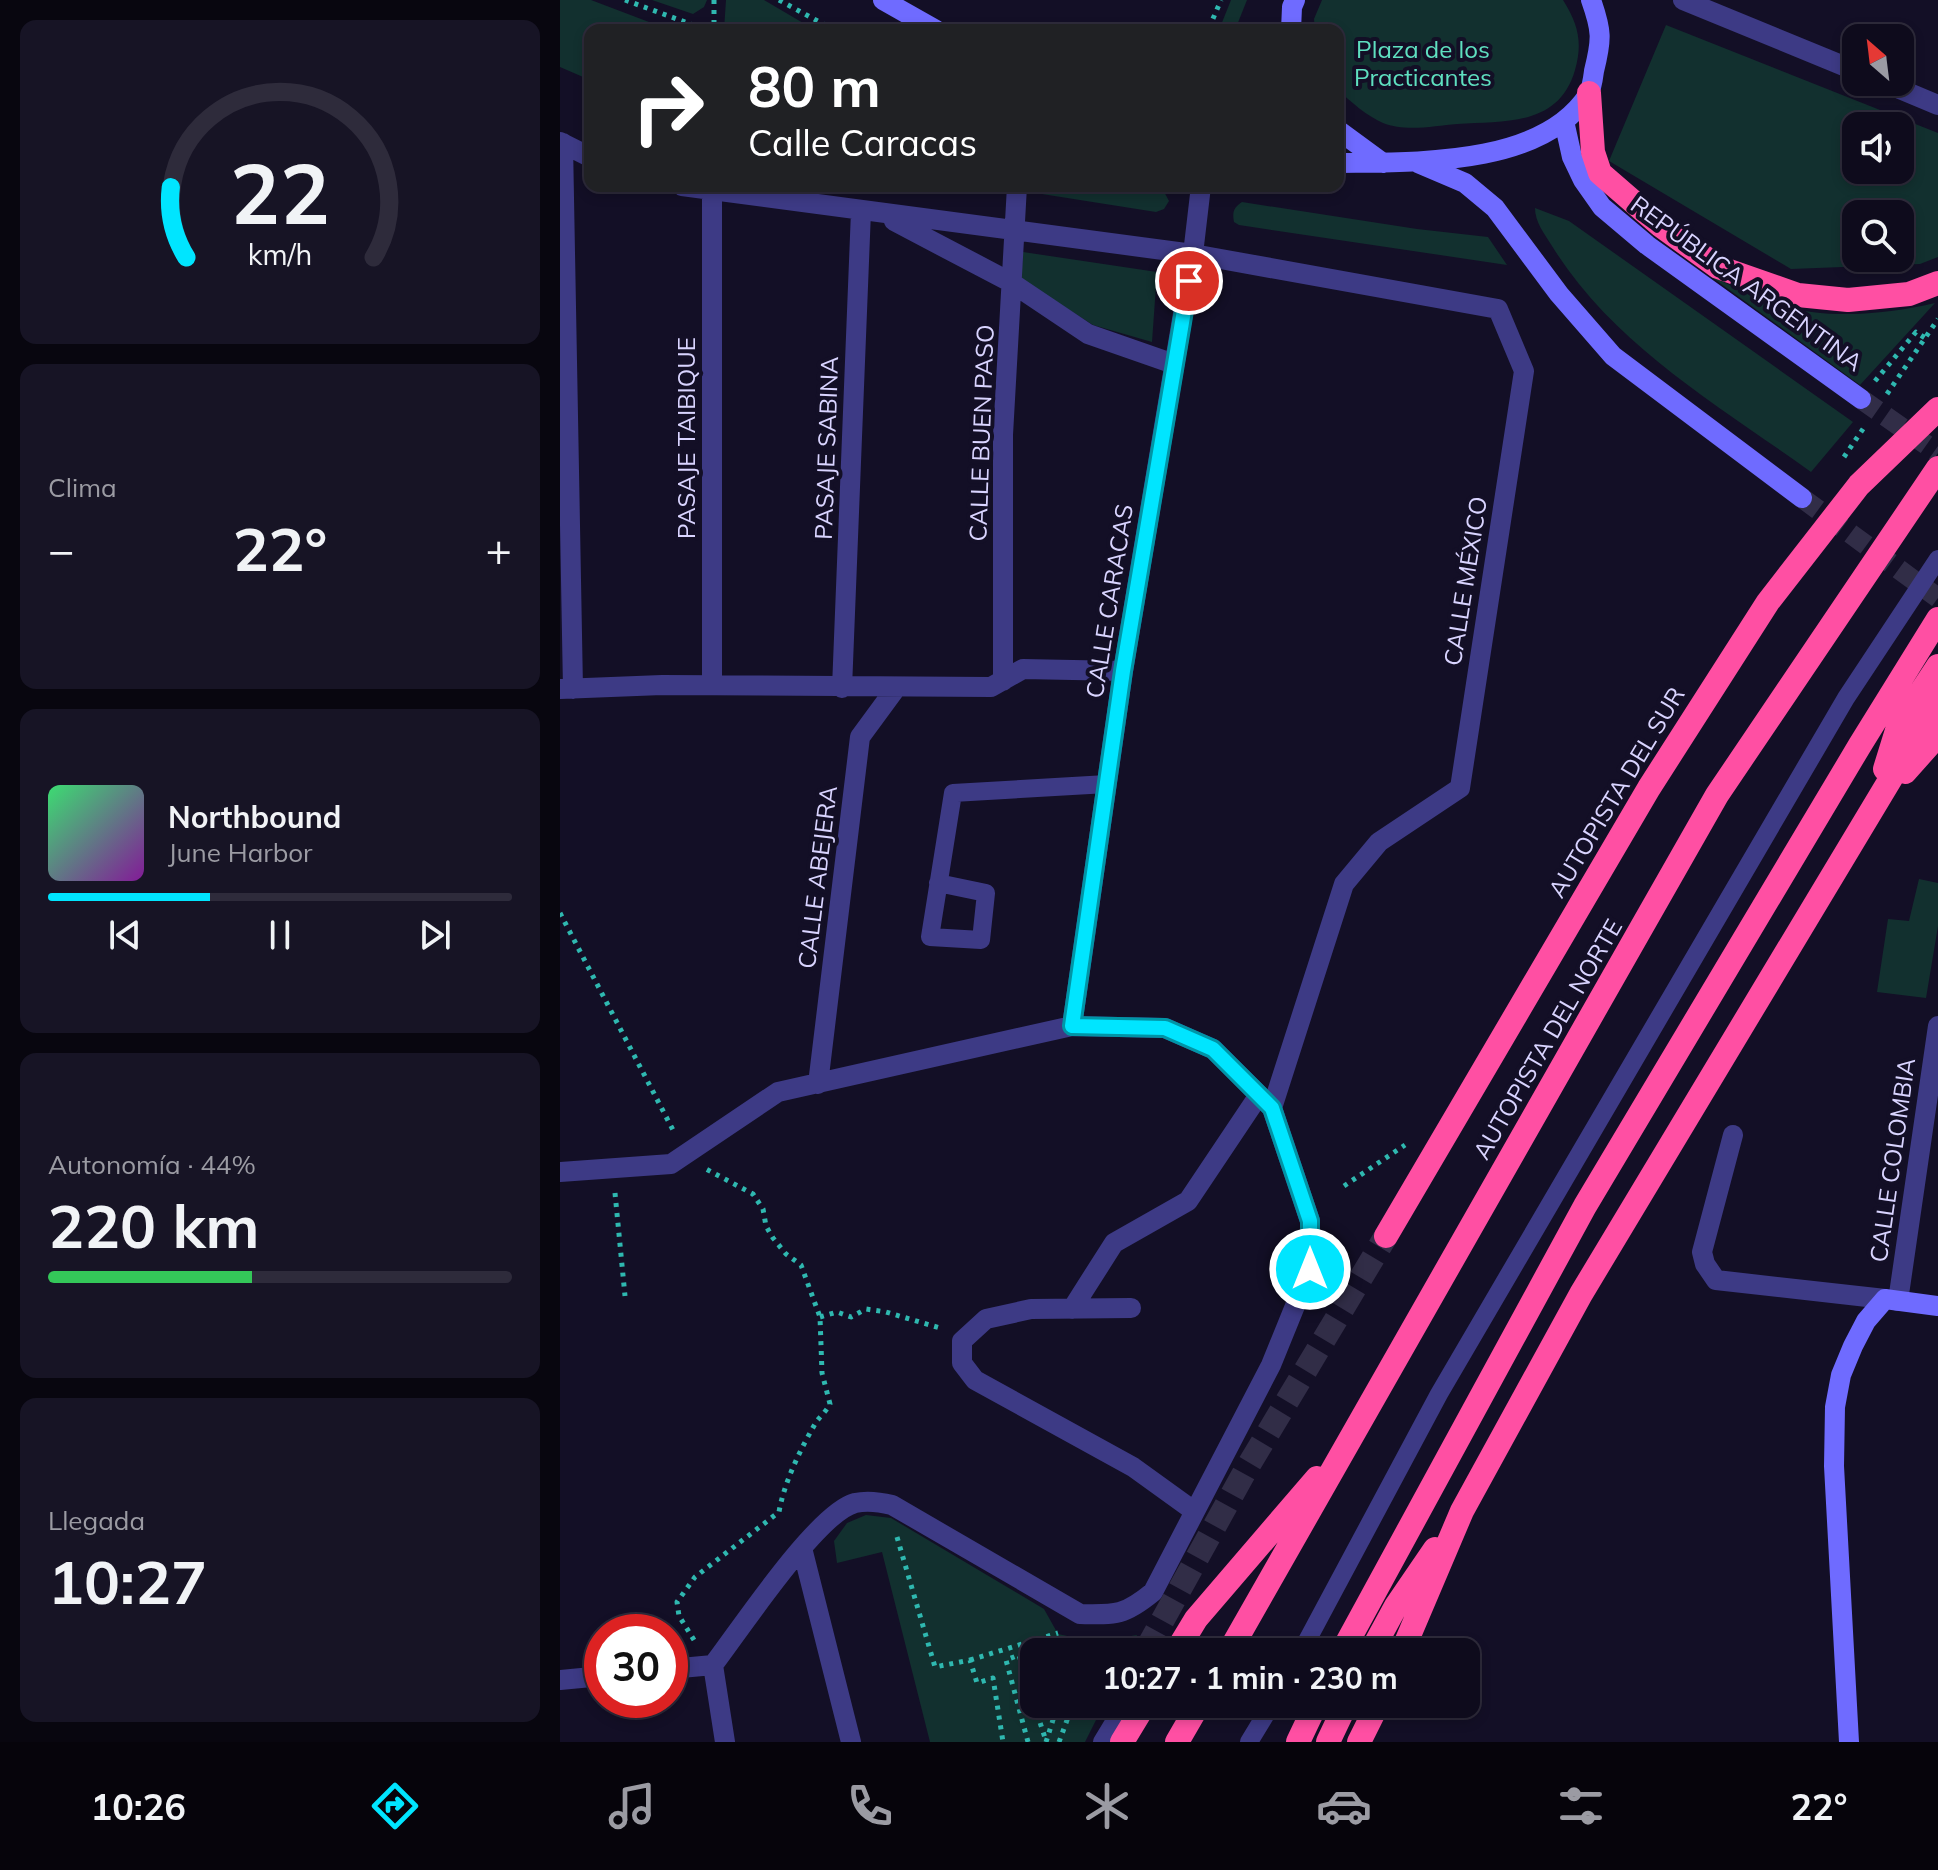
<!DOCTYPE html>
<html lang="es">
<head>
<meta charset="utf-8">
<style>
	body { margin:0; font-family:Mulish,sans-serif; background:#171425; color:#f1f3f6; height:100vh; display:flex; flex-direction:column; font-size:30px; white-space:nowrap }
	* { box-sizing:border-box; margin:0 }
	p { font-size:26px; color:#9b9ba3 }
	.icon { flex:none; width:44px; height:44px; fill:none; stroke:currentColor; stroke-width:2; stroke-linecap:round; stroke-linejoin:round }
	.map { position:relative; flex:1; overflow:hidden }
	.details { display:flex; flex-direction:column; gap:20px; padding:20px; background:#08060f; width:560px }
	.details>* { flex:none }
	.banner { position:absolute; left:24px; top:24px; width:760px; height:168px; border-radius:16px; box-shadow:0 4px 12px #0003,0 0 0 2px #2e2b3b; background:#202124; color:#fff; overflow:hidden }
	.needle { width:52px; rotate:332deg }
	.controls { position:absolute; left:1282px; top:24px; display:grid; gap:16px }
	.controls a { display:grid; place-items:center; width:72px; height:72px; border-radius:16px; background:#0e0b1c; box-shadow:0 4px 12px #0003,0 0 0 2px #2e2b3b; font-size:40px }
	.speed { position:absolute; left:24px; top:1614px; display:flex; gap:16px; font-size:40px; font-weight:700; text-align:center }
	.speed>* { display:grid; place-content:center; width:104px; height:104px; border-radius:50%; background:#0e0b1c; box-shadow:0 4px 12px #0003,0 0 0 2px #2e2b3b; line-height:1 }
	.speed .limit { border:12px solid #d22; background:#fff; color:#111 }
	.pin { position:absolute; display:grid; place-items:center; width:68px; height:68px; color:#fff; margin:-34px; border:4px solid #fff; border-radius:50%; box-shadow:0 2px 8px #0007 }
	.me { position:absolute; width:88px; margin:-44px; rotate:0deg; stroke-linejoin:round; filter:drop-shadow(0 0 6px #0008) }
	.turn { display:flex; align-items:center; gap:28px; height:168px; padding:0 32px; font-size:36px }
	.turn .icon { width:104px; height:104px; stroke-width:2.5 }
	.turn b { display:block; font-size:56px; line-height:68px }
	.big { font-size:60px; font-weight:700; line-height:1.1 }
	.details .widget { flex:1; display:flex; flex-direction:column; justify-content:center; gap:12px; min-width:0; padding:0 28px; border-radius:16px; background:#171425 }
	.details .dial { align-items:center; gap:0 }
	.dial svg { height:208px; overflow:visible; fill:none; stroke:#2e2b3b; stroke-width:7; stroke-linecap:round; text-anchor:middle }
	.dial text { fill:#f1f3f6; stroke:none }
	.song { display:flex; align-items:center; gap:24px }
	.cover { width:96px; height:96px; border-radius:12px; background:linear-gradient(135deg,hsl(140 70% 55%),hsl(290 70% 35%)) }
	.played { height:8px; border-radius:4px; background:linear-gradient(90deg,#00e5ff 35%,#2e2b3b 35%) }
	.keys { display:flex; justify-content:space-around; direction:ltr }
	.heat { display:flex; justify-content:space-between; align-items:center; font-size:44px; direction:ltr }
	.charge { height:12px; border-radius:6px; background:linear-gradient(90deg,#34c759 44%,#2e2b3b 0) }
	.trip { position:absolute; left:460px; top:1638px; width:460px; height:80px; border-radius:16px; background:#0e0b1c; box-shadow:0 4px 12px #0003,0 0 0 2px #2e2b3b; font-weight:700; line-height:80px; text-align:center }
	.menu { display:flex; height:128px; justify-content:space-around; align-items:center; background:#06040b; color:#9b9ba3 }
	.menu .icon { width:56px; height:56px }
	.menu .active { color:#00e5ff }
	.menu b { font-size:36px; color:#f1f3f6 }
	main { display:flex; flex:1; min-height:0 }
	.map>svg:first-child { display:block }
	.green { fill:#12302f; fill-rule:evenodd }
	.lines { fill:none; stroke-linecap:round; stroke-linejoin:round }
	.secondary-tunnel { stroke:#312d47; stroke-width:20; stroke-dasharray:20 10; stroke-linecap:butt }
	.highway-tunnel { stroke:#312d47; stroke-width:24; stroke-dasharray:24 12; stroke-linecap:butt }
	.path { stroke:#2fb8b0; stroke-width:5; stroke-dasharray:4 6; stroke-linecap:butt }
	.lane { stroke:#3d3a85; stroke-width:18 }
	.street { stroke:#3d3a85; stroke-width:20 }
	.secondary { stroke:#6f6bff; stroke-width:20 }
	.highway { stroke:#ff4fa3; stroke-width:24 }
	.route-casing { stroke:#0095a6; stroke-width:20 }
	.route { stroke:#00e5ff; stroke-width:14 }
	.labels { text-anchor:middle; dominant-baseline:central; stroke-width:8; stroke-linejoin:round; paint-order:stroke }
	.park-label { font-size:24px; fill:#5fe0c0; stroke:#130f26 }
	.street-label { font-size:24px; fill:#d9d4ff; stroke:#130f26 }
</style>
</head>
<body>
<main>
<section class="details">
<div class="widget dial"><svg viewBox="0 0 100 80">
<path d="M14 69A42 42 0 1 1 86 69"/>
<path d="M14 69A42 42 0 0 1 8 42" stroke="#00e5ff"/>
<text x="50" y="56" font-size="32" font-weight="700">22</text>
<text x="50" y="72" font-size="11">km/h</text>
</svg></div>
<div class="widget"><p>Clima</p>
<div class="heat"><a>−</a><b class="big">22°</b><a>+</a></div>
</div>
<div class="widget">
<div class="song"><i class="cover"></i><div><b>Northbound</b><p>June Harbor</p></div></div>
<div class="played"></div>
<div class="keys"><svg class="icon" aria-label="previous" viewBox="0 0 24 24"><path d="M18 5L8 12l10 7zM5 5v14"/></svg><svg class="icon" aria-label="pause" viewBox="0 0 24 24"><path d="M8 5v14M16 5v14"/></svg><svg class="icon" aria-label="next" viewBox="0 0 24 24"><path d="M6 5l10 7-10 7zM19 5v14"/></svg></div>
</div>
<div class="widget"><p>Autonomía · 44%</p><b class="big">220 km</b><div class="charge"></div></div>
<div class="widget"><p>Llegada</p><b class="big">10:27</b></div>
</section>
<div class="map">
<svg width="1378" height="1742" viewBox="0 0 1378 1742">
	<rect width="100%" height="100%" fill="#130f26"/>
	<path class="green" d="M0 0H31L110 30H30V80L0 67Z
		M92 0H147L144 7 133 14Z
		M166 0H204L255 30H164Z
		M671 0H687L675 30H659Z
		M762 0H1003C1018 24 1023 42 1015 70 999 126 946 121 897 124 874 126 845 132 823 123 807 116 791 102 778 90V30H755L754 19Z
		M1106 25 1378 133V257L1360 264 1231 269 1049 161ZM1296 126H1340V170H1296ZM1296 214H1340V258H1296Z
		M482 186H596L602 188 609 201 604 209 596 212 482 194Z
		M682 202 857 229 928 237 947 265 679 225 674 222C672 212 674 207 682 202Z
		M975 208 1009 221 1293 422 1251 472C1158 405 1053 345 992 246 984 233 975 222 975 208Z
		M463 252 597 272 592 342 533 325 461 279Z
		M1146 273C1168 284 1191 297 1214 304 1266 320 1323 315 1375 303L1300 385Z
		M1359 879 1378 883V926L1366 998 1317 992 1328 919 1349 921Z
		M306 1515 331 1518 484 1609 498 1634 535 1642 577 1635 569 1652H474V1704H544L525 1742H370L322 1552 277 1563 274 1541 287 1523Z"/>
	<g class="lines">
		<path class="secondary-tunnel" d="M1301 399 1378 453
			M1242 498 1378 598"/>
		<path class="highway-tunnel" d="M585 1652 684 1473 826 1236"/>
		<path class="path" d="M65 0 147 30
			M154 0V30
			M219 0 274 30
			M649 28 661 0
			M1315 381 1356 332 1365 338
			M1327 394 1378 319
			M1284 457 1305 426
			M0 913 114 1132
			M784 1186 845 1145
			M55 1193 65 1296
			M260 1317 277 1312 291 1317 306 1309 326 1312 380 1328
			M337 1537 375 1667 410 1660 417 1683 433 1678 443 1742
			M134 1640 119 1616 117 1602 135 1577 219 1512C224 1483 240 1450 255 1424 259 1417 266 1412 270 1404L262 1373 260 1317 241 1265 226 1254 213 1238 206 1226 203 1209 193 1194 146 1169
			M513 1652 518 1638
			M532 1652 535 1642
			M569 1652 577 1634
			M410 1660 498 1633
			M474 1704 486 1741
			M468 1742 446 1660 459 1655 474 1704
			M486 1742 498 1704
			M499 1742 513 1704"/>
		<path class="lane" d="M378 883 426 893 421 940 370 937 393 793 547 784
			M741 1652 879 1394 1286 698 1378 559
			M542 1742 565 1704
			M689 1742 712 1704"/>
		<path class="street" d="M1123 0 1296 71
			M1323 82 1378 105
			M0 142 30 157
			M3 143 13 689
			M122 186 633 254 938 309 964 371 900 788 819 842 784 884 712 1108
			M152 190V685
			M334 221 452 283 528 334 614 364
			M443 681V435L457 186
			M282 688 301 211
			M0 689 102 685 431 687 463 669 563 671
			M512 1026 563 671 633 254 641 186
			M258 1084 300 737 336 688
			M1173 1135 1142 1252 1145 1264 1156 1280 1325 1299
			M0 1172 111 1164 218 1092 512 1026 605 1028 653 1049 712 1108 750 1221V1269L711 1365 593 1592C565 1615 557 1615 520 1614L332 1505C320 1502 308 1500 295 1503 257 1513 180 1630 153 1665L110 1669
			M1338 1301 1378 1026
			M571 1308 471 1309 426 1319 402 1341V1363L415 1380 573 1467 634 1511
			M512 1309 554 1243 628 1201 699 1095
			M242 1548 291 1742
			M153 1665 165 1742
			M0 1680 42 1676"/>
		<path class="secondary" d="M323 0 376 30
			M731 30 732 7 735 0
			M1004 121 1012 157 1023 180 1042 207 1087 245 1301 399
			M778 130 823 163
			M778 163C853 162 981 167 1028 95 1032 88 1033 79 1034 71 1042 39 1042 31 1031 0
			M858 163 905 183 935 208 999 294 1053 356 1242 498
			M1289 1742 1274 1466 1275 1407 1281 1375 1293 1346 1306 1321 1325 1299 1378 1306"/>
		<path class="highway" d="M1029 93 1033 152 1040 173 1100 225 1158 267 1238 295 1288 300 1349 294 1378 283
			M1325 769 1338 727 1378 666
			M1345 772 1378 735
			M826 1236 1089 788 1208 602 1299 485 1378 409
			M616 1652 636 1619 757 1478
			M669 1652 1157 795 1378 468
			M782 1652 1025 1206 1300 745 1378 619
			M811 1652 836 1606 875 1549
			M842 1652 902 1511 1021 1294 1378 700
			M562 1742 585 1704
			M617 1742 639 1704
			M738 1742 756 1704
			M768 1742 786 1704
			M799 1742 818 1704"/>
	</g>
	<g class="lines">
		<defs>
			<path id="route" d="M629 281 563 671 512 1026 605 1028 653 1049 712 1108 750 1221V1269"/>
		</defs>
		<use href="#route" class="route-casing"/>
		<use href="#route" class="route"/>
	</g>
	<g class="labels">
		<g class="park-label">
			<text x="863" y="49">Plaza de los<tspan x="863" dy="28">Practicantes</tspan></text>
		</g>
		<g class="street-label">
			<text transform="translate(1187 283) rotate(36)">REPÚBLICA ARGENTINA</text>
			<text transform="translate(421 433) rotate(-88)">CALLE BUEN PASO</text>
			<text transform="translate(126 438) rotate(-90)">PASAJE TAIBIQUE</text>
			<text transform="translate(266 448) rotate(-88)">PASAJE SABINA</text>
			<text transform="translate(905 581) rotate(-81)">CALLE MÉXICO</text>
			<text transform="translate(549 601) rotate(-81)">CALLE CARACAS</text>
			<text transform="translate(1056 792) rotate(-59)">AUTOPISTA DEL SUR</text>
			<text transform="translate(257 877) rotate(-83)">CALLE ABEJERA</text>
			<text transform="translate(987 1039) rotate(-60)">AUTOPISTA DEL NORTE</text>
			<text transform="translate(1332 1160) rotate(-82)">CALLE COLOMBIA</text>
		</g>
	</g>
</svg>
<div class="controls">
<a><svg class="needle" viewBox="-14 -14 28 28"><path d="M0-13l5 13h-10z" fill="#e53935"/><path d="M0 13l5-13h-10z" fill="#9b9ba3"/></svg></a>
<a><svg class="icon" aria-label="sound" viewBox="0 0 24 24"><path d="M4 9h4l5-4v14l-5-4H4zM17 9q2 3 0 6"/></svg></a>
<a><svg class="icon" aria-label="search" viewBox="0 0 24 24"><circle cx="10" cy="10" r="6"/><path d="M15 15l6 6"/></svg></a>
</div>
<div class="speed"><div class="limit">30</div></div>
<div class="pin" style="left:629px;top:281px;background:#d93025"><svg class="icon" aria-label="arrive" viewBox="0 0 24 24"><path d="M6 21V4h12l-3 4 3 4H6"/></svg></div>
<svg class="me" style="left:750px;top:1269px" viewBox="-20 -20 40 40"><circle r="17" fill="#00e5ff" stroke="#fff" stroke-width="3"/><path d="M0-11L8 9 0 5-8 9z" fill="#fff"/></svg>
<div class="trip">10:27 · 1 min · 230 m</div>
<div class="banner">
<div class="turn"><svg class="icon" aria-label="right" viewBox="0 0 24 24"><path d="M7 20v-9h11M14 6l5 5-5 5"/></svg><div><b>80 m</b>Calle Caracas</div></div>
</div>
</div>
</main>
<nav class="menu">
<b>10:26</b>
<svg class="icon active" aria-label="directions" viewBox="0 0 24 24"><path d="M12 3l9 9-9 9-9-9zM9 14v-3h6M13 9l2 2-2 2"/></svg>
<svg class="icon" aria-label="music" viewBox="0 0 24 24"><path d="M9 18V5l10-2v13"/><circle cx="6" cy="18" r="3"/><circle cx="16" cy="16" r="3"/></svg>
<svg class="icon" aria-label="phone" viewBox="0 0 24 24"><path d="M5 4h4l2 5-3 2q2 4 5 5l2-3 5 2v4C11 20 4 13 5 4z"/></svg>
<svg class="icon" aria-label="climate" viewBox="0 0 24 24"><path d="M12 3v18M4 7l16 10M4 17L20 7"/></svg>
<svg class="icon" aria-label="car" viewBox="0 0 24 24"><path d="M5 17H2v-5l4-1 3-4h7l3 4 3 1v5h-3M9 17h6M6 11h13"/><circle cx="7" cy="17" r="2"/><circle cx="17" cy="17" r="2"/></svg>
<svg class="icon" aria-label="filters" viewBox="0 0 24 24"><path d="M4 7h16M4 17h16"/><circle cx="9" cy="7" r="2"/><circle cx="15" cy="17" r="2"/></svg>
<b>22°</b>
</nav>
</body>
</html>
